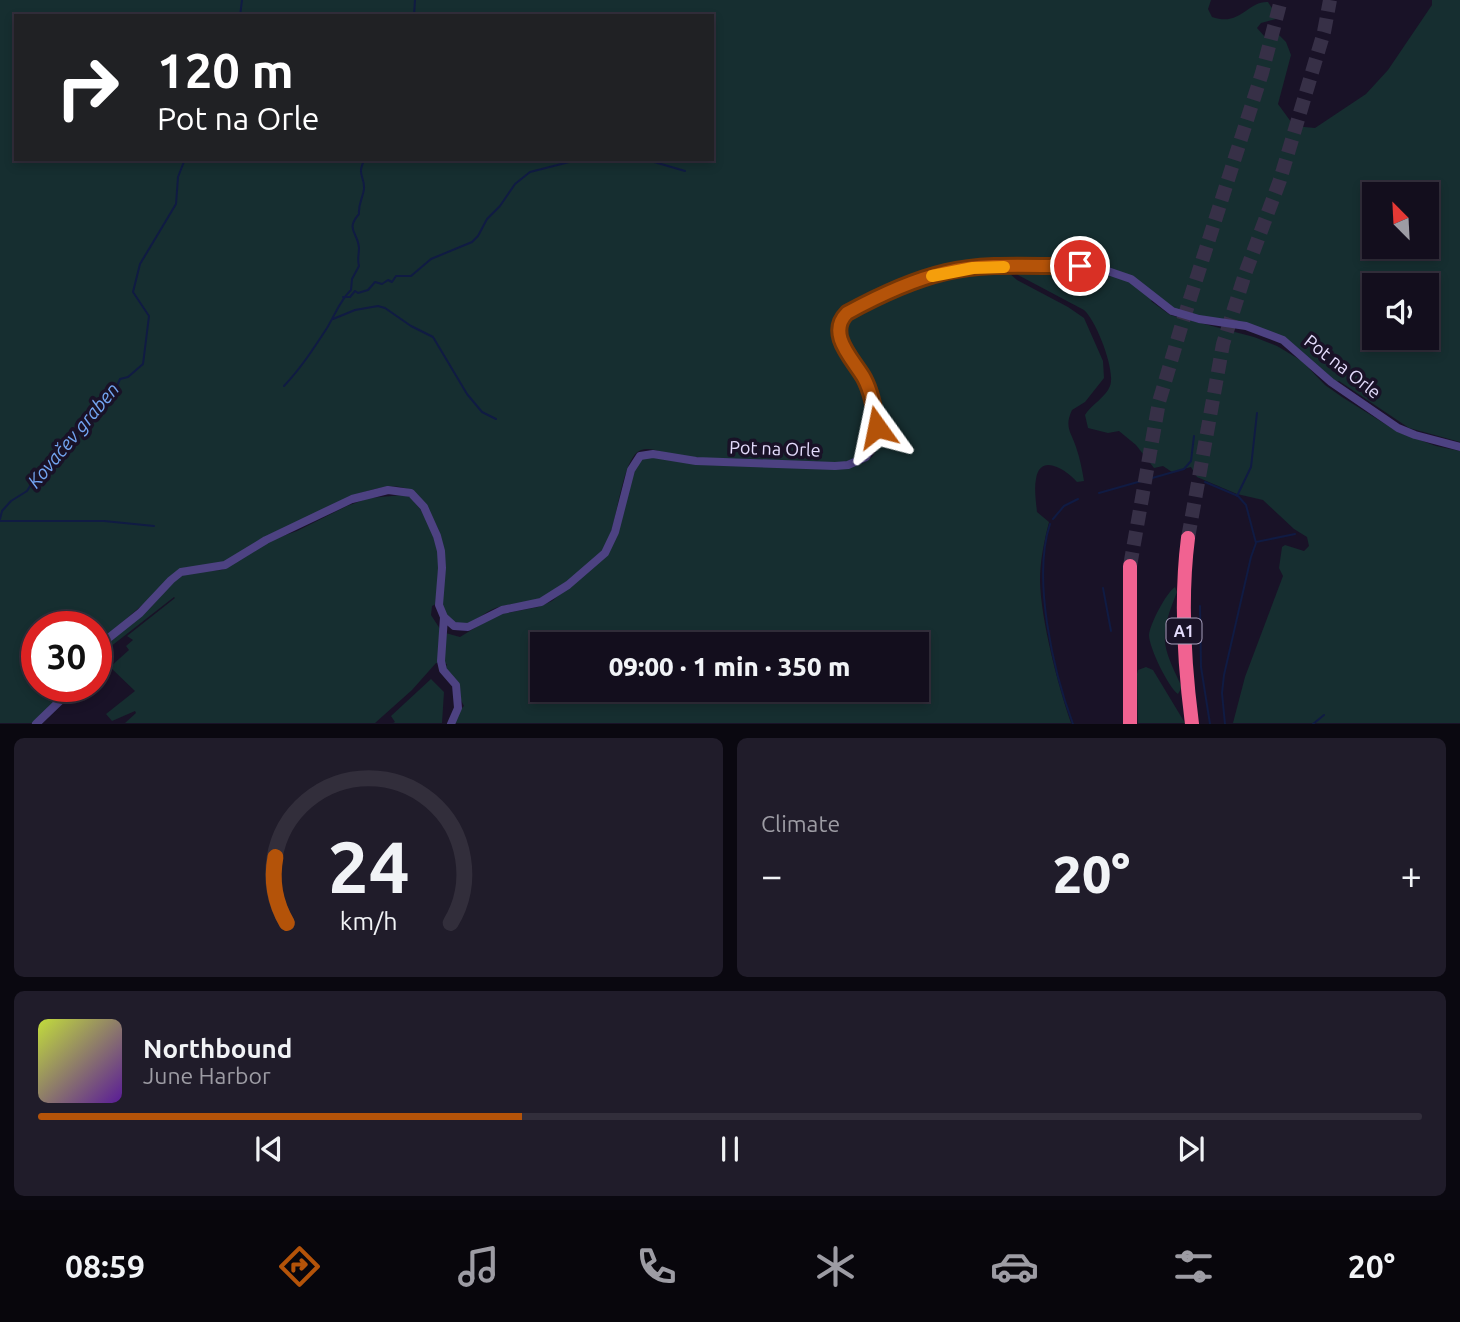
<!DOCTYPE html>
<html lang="en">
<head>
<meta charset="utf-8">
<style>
	body { margin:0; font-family:Ubuntu,sans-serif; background:#201c2a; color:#f1f3f6; height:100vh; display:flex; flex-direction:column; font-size:26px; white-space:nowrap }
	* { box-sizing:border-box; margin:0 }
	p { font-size:23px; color:#9d9ca4 }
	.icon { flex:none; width:38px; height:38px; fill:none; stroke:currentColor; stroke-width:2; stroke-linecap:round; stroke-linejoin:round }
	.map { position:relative; height:724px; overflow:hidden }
	.sheet { display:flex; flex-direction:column; gap:14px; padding:14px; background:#0a0810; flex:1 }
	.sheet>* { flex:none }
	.banner { position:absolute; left:14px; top:14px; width:700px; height:147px; border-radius:0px; box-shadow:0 4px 10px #0003,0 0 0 2px #322e3b; background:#202124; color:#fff; overflow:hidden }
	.needle { width:46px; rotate:336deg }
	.tools { position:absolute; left:1362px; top:182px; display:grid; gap:14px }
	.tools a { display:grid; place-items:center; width:77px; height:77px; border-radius:0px; background:#130e1d; box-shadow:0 4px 10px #0003,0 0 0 2px #322e3b; font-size:35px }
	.speed { position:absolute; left:21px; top:611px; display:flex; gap:14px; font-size:35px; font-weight:700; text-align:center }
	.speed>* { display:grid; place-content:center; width:91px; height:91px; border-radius:50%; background:#130e1d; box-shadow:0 4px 10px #0003,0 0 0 2px #322e3b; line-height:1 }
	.speed .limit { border:10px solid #d22; background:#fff; color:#111 }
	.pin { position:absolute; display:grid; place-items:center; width:60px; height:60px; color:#fff; margin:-30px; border:4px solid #fff; border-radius:50%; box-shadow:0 2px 7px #0007 }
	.me { position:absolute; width:77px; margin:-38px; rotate:348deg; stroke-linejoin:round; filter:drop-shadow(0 0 5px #0008) }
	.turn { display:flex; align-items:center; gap:24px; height:147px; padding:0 28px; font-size:32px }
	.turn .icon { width:91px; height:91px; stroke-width:2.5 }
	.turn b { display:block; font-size:49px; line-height:60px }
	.big { font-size:52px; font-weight:800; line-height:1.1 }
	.sheet .widget { flex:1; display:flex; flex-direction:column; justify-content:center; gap:10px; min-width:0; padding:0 24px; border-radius:10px; background:#201c2a }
	.sheet .dial { align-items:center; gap:0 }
	.dial svg { height:182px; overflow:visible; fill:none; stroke:#322e3b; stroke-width:7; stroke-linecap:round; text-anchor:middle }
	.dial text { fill:#f1f3f6; stroke:none }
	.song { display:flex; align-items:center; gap:21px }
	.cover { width:84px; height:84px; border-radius:10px; background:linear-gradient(135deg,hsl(70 70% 55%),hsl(270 70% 35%)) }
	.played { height:7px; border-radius:4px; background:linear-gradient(90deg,#b45309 35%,#322e3b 35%) }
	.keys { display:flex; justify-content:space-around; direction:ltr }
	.heat { display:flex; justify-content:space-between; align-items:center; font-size:38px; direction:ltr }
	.sheet .tiles { flex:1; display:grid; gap:14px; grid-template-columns:1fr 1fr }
	.widget:last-child { grid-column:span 2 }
	.trip { position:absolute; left:530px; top:632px; width:399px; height:70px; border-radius:0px; background:#130e1d; box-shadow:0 4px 10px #0003,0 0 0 2px #322e3b; font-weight:800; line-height:70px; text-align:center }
	.menu { display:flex; height:112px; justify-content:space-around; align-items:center; background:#08060c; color:#9d9ca4 }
	.menu .icon { width:49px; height:49px }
	.menu .selected { color:#b45309 }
	.menu b { font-size:32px; color:#f1f3f6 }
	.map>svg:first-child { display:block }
	.green { fill:#162e30; fill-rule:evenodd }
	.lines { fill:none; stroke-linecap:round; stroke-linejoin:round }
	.stream { stroke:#101b43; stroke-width:2 }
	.motorway-tunnel { stroke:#373047; stroke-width:14; stroke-dasharray:14 7; stroke-linecap:butt }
	.minor { stroke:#4d4282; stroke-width:8 }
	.motorway { stroke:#f16291; stroke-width:14 }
	.route-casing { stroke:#753606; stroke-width:18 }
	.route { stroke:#b45309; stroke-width:12 }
	.slow { stroke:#f59e0b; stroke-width:12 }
	.labels { text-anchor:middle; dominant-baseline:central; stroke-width:7; stroke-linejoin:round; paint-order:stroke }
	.shield { fill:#191227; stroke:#a79fbc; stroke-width:2 }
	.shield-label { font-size:16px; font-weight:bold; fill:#e4dcfc }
	.street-label { font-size:18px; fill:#e4dcfc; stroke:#191227 }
	.water-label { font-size:19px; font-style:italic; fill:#73a5f2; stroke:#191227 }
</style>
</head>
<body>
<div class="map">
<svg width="1460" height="724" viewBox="0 0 1460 724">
	<rect width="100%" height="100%" fill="#191227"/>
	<path class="green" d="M0 0H1211L1208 9 1212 17C1241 27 1247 1 1268 2L1277 16 1276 19 1261 23 1257 28 1265 37 1279 35 1286 42 1291 55 1278 104 1294 126 1315 128 1366 94 1388 70 1432 5V0H1460V442L1409 428 1339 381 1336 382 1305 355 1256 331 1179 311 1156 297 1151 301 1170 315 1254 337 1277 346 1302 361 1325 385 1342 397 1398 432 1436 446 1460 451V723H1233L1245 677 1283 576 1279 568 1282 547 1285 545 1304 551 1309 546 1307 537 1294 529 1263 500 1237 494 1197 477 1191 467 1172 472 1163 466 1154 468 1136 445 1119 431 1108 433 1088 428 1085 415C1091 405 1106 397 1110 386 1116 371 1096 320 1084 310L1018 275 1015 272 1035 270 1014 261 961 266 918 276 841 315C837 323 834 332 838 341 843 356 857 368 864 383 867 391 868 401 870 409 878 441 873 458 838 463 785 460 731 461 678 456 667 455 652 446 641 450 620 458 618 532 602 552 590 567 551 597 532 601 518 604 504 604 491 610 480 616 470 625 458 626L446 615 442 606C441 584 443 561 441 539 440 530 434 521 430 513 414 478 387 484 355 495L225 563 185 568 96 645V626H37V686H69L63 695 34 723H0ZM16 16H712V159H16ZM1374 194H1426V247H1374ZM1374 285H1426V338H1374Z
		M987 270 997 274 1009 273 1017 280 1068 307 1084 318 1103 361 1104 378 1085 402 1072 410C1064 427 1071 432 1076 447 1080 458 1082 470 1084 481L1077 482C1067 470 1040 452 1036 479 1034 489 1036 502 1037 512L1049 522C1044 542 1040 561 1040 581 1041 621 1058 685 1071 723H453L456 714 464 706 445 670 447 664 436 663 412 690 375 723H125L136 713 135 711 112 721 106 714 135 691 110 667 129 650 126 646 133 640 127 636 175 598 174 597 96 658V651L151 607 172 582 187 573 222 570 269 541 297 531 347 506 369 498 403 495 410 497 421 510 431 528 439 556 436 604 432 606 431 615 442 632 460 637 496 615 538 607 552 601 606 556 634 469 640 459 650 457 700 465 854 466C863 464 872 459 876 451 884 434 878 401 871 385 861 359 840 352 844 320 887 290 936 275 987 270ZM542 644H917V690H542Z
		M1175 587 1177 592C1159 637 1161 644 1182 687L1178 694C1169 688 1149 648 1149 635 1150 624 1166 593 1175 587Z
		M1146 667 1153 670 1185 723H1138L1137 674 1138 670Z
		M431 679 444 692 442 723H393L395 722 391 716Z"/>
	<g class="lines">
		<path class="stream" d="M240 16 242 0
			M414 16 415 0
			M644 159 685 171
			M343 297H350L355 291 358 293 368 290 375 282 382 284 388 280 392 282 396 276H411L431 259 472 242 478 236 487 219 500 206 515 184 530 172 581 159
			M333 319 355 310 378 306 385 308 411 326 433 337 467 394 482 412 496 419
			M284 386C301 368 314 348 327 328 335 315 340 300 351 290L352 279 359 266C357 259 359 255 359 248 358 232 345 230 359 214 358 204 363 198 364 189 365 176 356 175 365 159
			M1205 482 1238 496 1246 505 1256 543 1251 557 1224 675 1222 693 1225 724
			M1099 493 1184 469 1191 461 1194 436
			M1237 496 1251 467 1257 413
			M0 519 2 511 11 501 27 491 43 465 105 396 116 388 120 379 128 377 143 364 149 316 133 292 140 264 176 204 178 177 185 159
			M1053 519 1064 506 1078 499
			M0 521H104L154 526
			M1050 524C1032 578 1053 671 1073 724
			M1256 542 1295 534
			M1103 588 1111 631
			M1200 606 1201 667 1210 724
			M1313 724 1324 715"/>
		<path class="motorway-tunnel" d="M1188 538 1223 344 1245 274 1280 180 1324 32 1330 0
			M1130 566 1159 402 1182 324 1262 73 1281 0"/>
		<path class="minor" d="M444 617 441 661 443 670 456 685 458 708 451 724
			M96 648 140 613 171 580 181 572 225 565 266 540 352 499 388 490 411 493 424 507 437 536 441 551 442 568 439 605 444 617 454 626 468 627 502 610 541 602 568 585 605 553 615 532 631 470 640 456 653 454 696 461 835 466 848 465 866 457 875 441 877 427 869 389 839 336 842 318 859 306 917 281 947 272 973 268 1096 267 1131 279 1172 311 1199 319 1246 326 1283 340 1331 382 1398 428 1415 435 1460 447
			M36 724 65 696 71 686"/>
		<path class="motorway" d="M1188 538C1180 600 1184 662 1192 724
			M1130 566V724"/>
	</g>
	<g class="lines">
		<defs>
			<path id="route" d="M877 427C875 411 872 393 864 378 853 359 826 334 847 313 878 296 912 280 946 272 989 262 1037 267 1080 266"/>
		</defs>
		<use href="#route" class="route-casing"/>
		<use href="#route" class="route"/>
		<path class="slow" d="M932 276 973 268 1004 267"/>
	</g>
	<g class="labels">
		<rect class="shield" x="1166.5" y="618.5" width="35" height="25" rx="5"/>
		<g class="shield-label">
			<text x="1184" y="631">A1</text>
		</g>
		<g class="street-label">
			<text transform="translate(1343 366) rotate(38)">Pot na Orle</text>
			<text transform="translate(775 448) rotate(2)">Pot na Orle</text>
		</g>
		<g class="water-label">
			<text transform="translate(73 435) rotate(-50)">Kovačev graben</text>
		</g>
	</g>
</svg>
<div class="tools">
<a><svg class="needle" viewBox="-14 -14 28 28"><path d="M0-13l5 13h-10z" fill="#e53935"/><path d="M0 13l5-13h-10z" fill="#9d9ca4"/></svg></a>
<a><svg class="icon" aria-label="sound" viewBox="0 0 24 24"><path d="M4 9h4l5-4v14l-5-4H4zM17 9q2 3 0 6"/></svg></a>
</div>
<div class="speed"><div class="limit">30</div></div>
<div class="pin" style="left:1080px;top:266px;background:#d93025"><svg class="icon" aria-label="arrive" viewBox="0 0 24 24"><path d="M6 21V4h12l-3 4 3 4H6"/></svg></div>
<svg class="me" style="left:877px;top:427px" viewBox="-20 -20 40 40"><path d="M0-17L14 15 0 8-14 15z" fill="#b45309" stroke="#fff" stroke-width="4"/></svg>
<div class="trip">09:00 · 1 min · 350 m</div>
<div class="banner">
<div class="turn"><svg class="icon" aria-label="right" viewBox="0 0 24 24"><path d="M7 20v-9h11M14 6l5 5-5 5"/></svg><div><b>120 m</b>Pot na Orle</div></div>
</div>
</div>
<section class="sheet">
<div class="tiles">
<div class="widget dial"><svg viewBox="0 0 100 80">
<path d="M14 69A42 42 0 1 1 86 69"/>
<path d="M14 69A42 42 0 0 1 9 40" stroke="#b45309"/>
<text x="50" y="56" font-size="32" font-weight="700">24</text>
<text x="50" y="72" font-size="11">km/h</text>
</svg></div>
<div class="widget"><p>Climate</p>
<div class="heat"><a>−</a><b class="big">20°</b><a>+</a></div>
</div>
<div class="widget">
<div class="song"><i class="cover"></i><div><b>Northbound</b><p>June Harbor</p></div></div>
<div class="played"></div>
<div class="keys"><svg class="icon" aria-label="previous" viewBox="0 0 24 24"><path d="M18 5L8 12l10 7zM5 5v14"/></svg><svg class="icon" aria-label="pause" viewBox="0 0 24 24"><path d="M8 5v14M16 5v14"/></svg><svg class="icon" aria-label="next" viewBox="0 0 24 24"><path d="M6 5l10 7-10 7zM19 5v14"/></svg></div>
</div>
</div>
</section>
<nav class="menu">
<b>08:59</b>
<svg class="icon selected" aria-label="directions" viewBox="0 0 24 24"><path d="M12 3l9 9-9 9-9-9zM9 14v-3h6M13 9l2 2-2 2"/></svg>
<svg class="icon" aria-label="music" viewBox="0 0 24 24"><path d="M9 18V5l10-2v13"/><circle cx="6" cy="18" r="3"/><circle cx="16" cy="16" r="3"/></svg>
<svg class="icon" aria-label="phone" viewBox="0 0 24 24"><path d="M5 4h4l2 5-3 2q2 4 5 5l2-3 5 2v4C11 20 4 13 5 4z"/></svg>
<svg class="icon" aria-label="climate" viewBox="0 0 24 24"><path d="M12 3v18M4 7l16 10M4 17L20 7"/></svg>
<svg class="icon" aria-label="car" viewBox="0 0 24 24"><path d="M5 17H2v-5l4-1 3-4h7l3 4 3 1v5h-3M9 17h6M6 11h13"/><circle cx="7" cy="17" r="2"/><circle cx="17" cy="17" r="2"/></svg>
<svg class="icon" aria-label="filters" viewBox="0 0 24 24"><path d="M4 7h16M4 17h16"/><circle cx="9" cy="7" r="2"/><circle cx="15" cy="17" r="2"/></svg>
<b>20°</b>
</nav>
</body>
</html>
